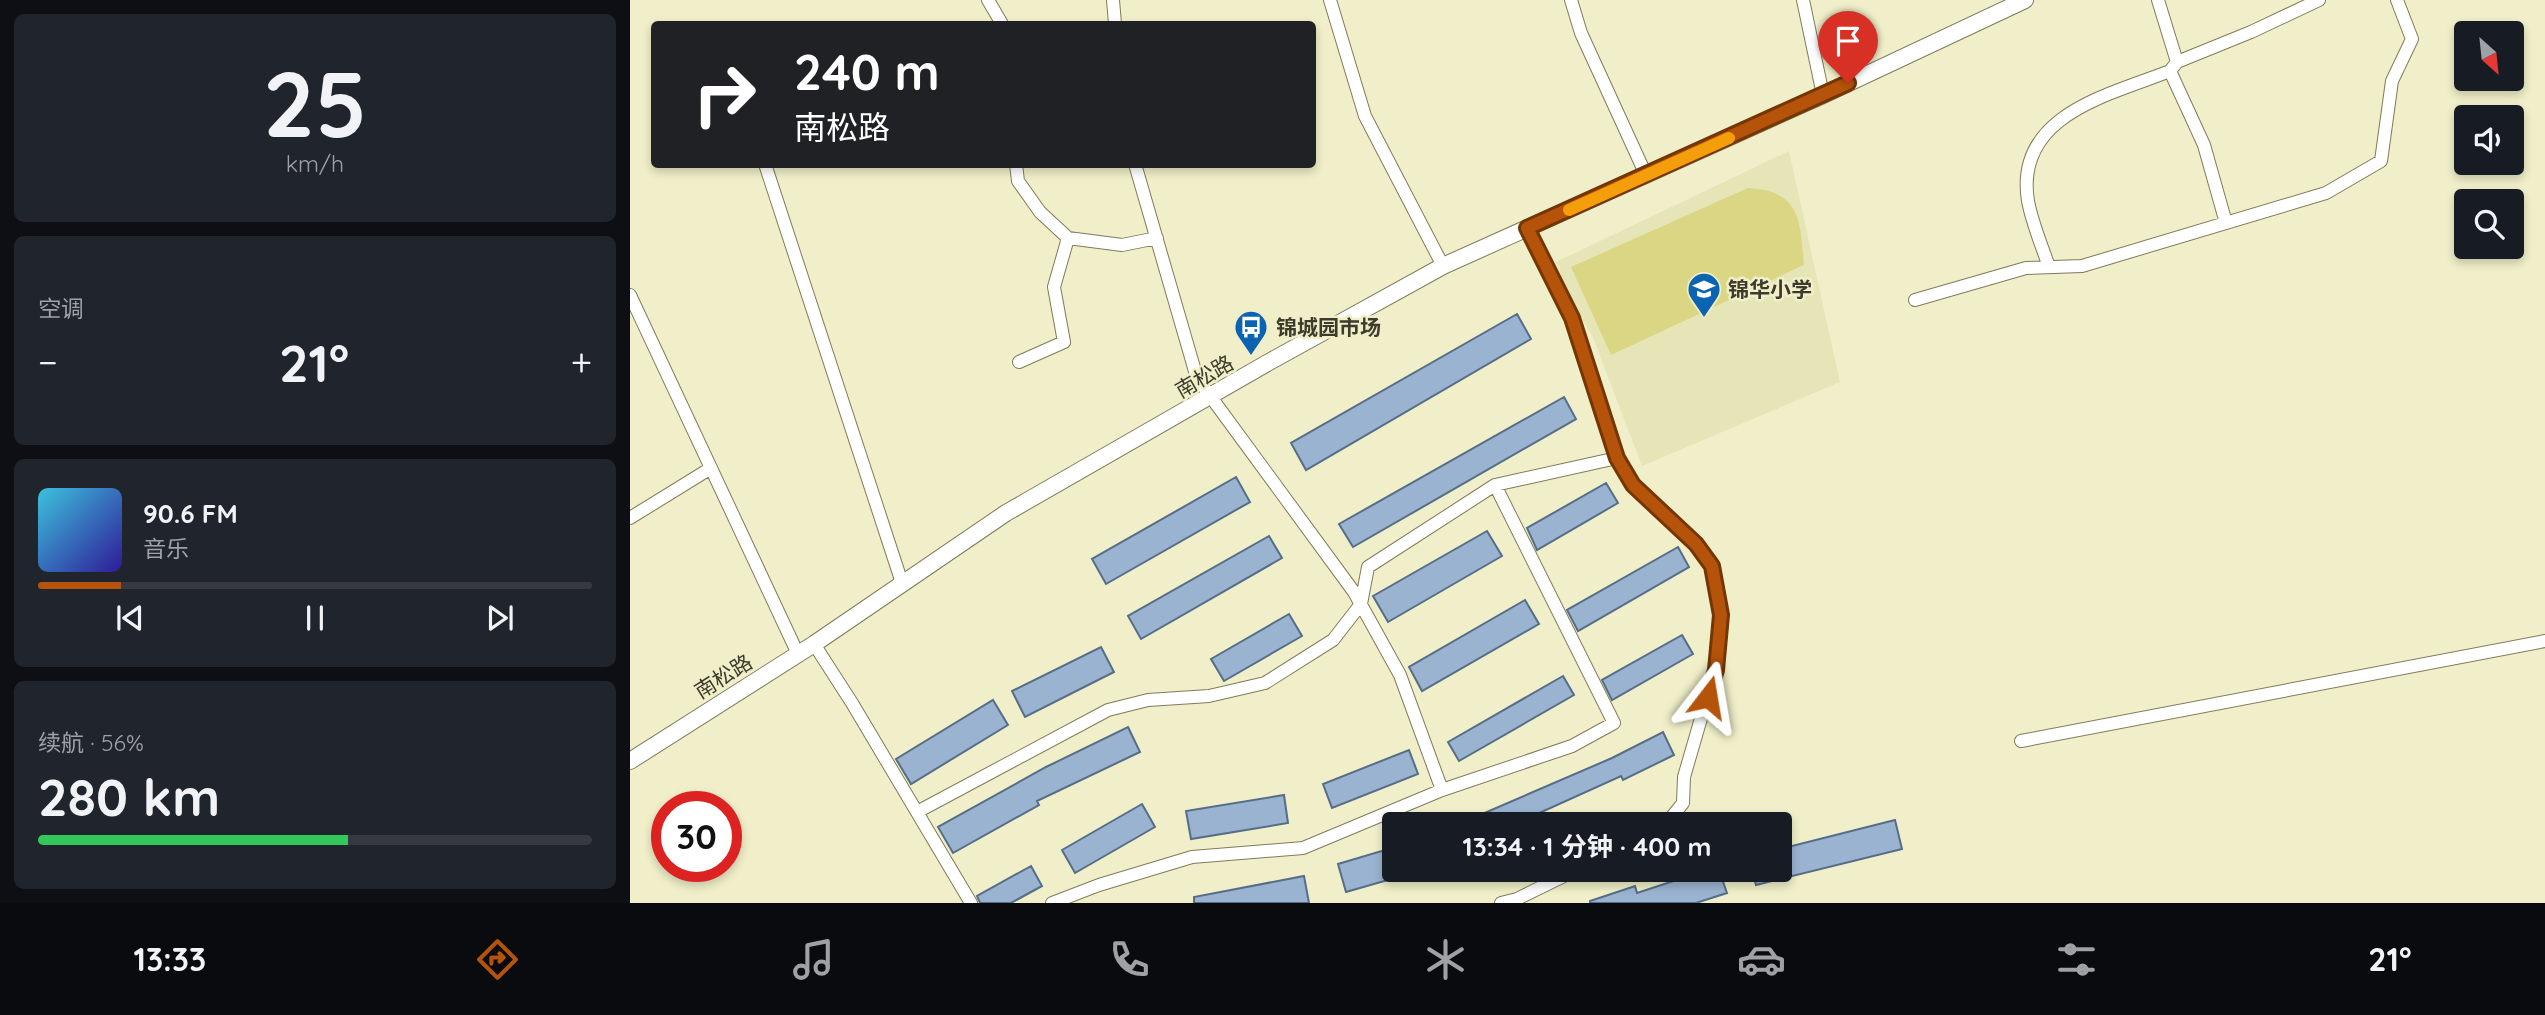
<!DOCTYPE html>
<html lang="zh">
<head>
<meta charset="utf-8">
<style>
	body { margin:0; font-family:Quicksand,"Noto Sans SC",sans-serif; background:#20242c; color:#f1f3f6; height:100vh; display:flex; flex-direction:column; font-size:26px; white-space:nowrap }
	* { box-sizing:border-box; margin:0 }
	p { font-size:23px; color:#9ea1a6 }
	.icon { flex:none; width:38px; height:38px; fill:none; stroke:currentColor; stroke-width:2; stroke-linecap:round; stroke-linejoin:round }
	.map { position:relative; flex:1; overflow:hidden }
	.drawer { display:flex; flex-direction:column; gap:14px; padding:14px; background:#0d0f14; width:630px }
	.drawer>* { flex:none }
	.hud { position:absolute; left:21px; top:21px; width:665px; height:147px; border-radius:7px; box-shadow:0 4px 10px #0003; background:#202124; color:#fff; overflow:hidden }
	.needle { width:46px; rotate:153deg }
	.tools { position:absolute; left:1824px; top:21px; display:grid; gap:14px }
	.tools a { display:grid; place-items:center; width:70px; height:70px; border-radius:7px; background:#171b24; box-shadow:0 4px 10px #0003; font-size:35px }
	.speed { position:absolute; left:21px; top:791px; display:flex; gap:14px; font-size:35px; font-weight:700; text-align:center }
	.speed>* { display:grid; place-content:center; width:91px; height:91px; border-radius:50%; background:#171b24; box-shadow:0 4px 10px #0003; line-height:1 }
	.speed .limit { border:10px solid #d22; background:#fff; color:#111 }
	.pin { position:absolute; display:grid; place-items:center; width:60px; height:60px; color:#fff; margin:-72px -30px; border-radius:50% 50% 50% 0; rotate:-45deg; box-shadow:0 0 7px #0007 }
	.pin .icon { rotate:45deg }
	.me { position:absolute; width:77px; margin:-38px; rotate:14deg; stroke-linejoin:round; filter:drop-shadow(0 0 5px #0008) }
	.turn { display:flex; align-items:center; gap:24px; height:147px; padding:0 28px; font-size:32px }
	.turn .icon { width:91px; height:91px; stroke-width:2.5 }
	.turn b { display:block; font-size:49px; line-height:60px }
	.big { font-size:52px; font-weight:700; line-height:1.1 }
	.drawer .widget { flex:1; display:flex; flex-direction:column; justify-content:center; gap:10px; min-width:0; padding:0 24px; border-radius:10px; background:#20242c }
	.drawer .dial { align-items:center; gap:0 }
	.dial b { font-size:91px; line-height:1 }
	.song { display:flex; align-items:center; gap:21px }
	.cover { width:84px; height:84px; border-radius:10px; background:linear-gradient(135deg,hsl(190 70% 55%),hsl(250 70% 35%)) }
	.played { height:7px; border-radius:4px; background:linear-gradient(90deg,#b45309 15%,#363941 15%) }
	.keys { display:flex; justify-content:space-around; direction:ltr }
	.heat { display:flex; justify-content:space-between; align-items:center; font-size:38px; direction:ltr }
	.charge { height:10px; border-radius:5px; background:linear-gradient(90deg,#34c759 56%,#363941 0) }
	.trip { position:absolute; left:752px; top:812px; width:410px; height:70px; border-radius:7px; background:#171b24; box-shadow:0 4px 10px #0003; font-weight:700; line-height:70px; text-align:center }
	.tabs { display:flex; height:112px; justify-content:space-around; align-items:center; background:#090b0e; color:#9ea1a6 }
	.tabs .icon { width:49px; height:49px }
	.tabs .current { color:#b45309 }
	.tabs b { font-size:32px; color:#f1f3f6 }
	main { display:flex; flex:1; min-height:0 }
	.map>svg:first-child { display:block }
	.built { fill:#e6e5b7 }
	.green { fill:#dad684 }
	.building { fill:#9ab3d0; stroke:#566d87; stroke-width:2 }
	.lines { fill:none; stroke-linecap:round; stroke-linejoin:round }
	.minor-casing { stroke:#7e7c5a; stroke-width:14 }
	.tertiary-casing { stroke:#7e7c5a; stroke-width:18 }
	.minor { stroke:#fff; stroke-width:12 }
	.tertiary { stroke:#fff; stroke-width:16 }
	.route-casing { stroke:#753606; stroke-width:18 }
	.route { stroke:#b45309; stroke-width:12 }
	.slow { stroke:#f59e0b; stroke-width:12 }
	.labels { text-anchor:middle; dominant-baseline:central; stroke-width:5; stroke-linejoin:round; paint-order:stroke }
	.poi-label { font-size:21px; font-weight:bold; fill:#3c3b2c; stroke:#f0efc9; text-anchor:start }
	.street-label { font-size:21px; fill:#3c3b2c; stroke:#f0efc9 }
</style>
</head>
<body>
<main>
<section class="drawer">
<div class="widget dial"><b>25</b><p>km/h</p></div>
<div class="widget"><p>空调</p>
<div class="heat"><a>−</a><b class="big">21°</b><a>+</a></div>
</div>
<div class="widget">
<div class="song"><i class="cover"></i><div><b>90.6 FM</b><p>音乐</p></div></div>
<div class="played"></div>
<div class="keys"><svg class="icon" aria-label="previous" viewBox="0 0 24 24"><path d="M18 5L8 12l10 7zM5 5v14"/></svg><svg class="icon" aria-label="pause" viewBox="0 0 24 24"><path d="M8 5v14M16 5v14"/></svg><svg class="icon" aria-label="next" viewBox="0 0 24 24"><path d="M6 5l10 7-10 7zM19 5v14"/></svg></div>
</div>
<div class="widget"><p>续航 · 56%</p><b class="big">280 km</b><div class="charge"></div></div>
</section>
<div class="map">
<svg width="1915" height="903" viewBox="0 0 1915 903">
	<rect width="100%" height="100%" fill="#f0efc9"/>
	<path class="built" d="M1159 151 1210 382 1012 466 962 335 942 302 926 262Z"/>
	<path class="green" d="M1118 188C1171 191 1170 220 1174 265L981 355 941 267Z"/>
	<path class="building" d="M887 314 901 339 676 470 661 443Z
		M934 397 946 419 723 547 709 524Z
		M606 477 620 502 476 584 462 559Z
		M976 483 988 503 907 550 897 528Z
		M857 531 872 556 758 622 743 596Z
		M639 536 652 558 511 639 498 616Z
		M1048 547 1059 567 948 631 937 610Z
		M895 600 909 624 792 691 779 667Z
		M659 614 672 636 594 681 581 659Z
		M1052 635 1063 654 982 700 972 680Z
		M471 647 484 672 395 717 382 691Z
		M933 676 944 695 829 761 818 742Z
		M363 700 378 725 281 784 266 759Z
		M498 727 510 752 407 801 409 805 323 853 308 827 416 767Z
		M1033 732 1044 755 993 780 991 776 907 814 908 816 891 824H829L982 758Z
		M779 750 788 774 702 808 693 784Z
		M654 795 658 823 561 839 556 811Z
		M512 804 525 827 445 873 432 850Z
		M1265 820 1272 849 1126 885 1122 870H1150V849Z
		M765 847V878L716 892 708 864Z
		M401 866 412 886 381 903H350L347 896Z
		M1077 870H1089L1097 893 1066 903H960V901L1005 886 1007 893Z
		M674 876 679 903H564V897Z"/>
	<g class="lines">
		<defs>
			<path id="minor" d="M358 0 372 24
				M483 0 485 24
				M700 0 735 116 813 266
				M941 0 951 33 1016 175
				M1173 0 1193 95
				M1528 0 1547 62
				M1540 71 1574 145 1596 223
				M135 164 272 583
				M386 164 388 181 410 212 438 238 492 245 527 238
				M505 164 567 378 724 592 770 675 812 790
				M897 228 942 318 987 458 1003 485 1066 544 1082 567 1091 615 1085 670 1054 777 1053 803 1036 824
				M1419 267C1412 246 1402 223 1398 201 1384 115 1479 95 1540 71L1547 62 1621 32 1689 0
				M0 295 168 654
				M1285 300 1396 268 1452 266 1696 193 1751 161 1762 81 1782 39 1767 0
				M389 362 434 342 424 287 438 238
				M0 518 81 468
				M184 644 222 703 341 903
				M1391 741 1915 641
				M287 812 478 710 518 700 579 696 635 683 703 640 731 604 738 567 865 485
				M422 903 469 885 562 857 673 848 812 790 942 746 984 723 865 485 987 458
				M871 903 887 899 946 870"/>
			<path id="tertiary" d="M0 761 184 644 376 513 639 362 813 266 1193 95 1395 0"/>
		</defs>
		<use href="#minor" class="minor-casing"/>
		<use href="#tertiary" class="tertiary-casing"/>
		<use href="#minor" class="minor"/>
		<use href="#tertiary" class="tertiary"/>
	</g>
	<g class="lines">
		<defs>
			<path id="route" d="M1078 697 1086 670 1091 615 1082 566 1066 544 1003 485 987 458 942 318 897 228 1218 83"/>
		</defs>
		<use href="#route" class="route-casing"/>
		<use href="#route" class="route"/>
		<path class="slow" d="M939 210 1099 138"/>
	</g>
	<defs>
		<symbol id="school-pin" viewBox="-11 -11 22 30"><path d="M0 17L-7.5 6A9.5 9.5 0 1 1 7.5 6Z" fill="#0a64b2" stroke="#f0efc9"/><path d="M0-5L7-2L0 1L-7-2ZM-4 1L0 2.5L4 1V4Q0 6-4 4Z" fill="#fff"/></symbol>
		<symbol id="bus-pin" viewBox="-11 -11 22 30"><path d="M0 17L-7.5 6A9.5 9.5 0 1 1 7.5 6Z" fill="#0a64b2" stroke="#f0efc9"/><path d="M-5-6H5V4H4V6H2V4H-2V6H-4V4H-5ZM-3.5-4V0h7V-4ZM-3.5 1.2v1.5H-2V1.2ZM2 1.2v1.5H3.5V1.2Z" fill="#fff"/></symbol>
	</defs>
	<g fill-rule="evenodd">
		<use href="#school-pin" x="1055" y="270" width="38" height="52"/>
		<use href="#bus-pin" x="602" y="308" width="38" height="52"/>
	</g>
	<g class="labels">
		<g class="poi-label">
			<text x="1098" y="289">锦华小学</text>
			<text x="646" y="327">锦城园市场</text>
		</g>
		<g class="street-label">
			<text transform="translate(574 376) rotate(-30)">南松路</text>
			<text transform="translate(93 676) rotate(-32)">南松路</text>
		</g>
	</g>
</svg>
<div class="tools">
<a><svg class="needle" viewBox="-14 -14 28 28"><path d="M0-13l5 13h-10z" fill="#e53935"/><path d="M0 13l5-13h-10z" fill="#9ea1a6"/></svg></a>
<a><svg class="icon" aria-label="sound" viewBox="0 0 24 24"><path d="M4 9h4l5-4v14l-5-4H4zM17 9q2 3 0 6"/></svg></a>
<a><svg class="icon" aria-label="search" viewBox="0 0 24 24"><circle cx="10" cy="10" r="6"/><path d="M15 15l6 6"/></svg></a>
</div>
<div class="speed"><div class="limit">30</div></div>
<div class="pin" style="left:1218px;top:83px;background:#d93025"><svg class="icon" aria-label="arrive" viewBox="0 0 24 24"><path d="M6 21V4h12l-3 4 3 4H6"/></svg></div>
<svg class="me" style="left:1078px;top:697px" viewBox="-20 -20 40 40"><path d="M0-17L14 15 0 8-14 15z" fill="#b45309" stroke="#fff" stroke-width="4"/></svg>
<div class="trip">13:34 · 1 分钟 · 400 m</div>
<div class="hud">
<div class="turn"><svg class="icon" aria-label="right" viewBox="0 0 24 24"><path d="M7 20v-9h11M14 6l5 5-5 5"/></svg><div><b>240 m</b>南松路</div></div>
</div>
</div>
</main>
<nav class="tabs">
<b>13:33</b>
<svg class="icon current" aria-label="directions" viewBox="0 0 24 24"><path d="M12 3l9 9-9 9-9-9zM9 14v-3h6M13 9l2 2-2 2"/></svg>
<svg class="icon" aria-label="music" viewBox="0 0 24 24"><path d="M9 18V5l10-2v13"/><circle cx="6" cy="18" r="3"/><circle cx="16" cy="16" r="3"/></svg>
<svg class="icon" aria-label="phone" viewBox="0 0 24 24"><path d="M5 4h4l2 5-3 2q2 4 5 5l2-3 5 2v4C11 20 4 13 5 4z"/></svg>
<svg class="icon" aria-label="climate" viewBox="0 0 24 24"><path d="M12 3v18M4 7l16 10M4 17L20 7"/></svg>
<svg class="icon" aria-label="car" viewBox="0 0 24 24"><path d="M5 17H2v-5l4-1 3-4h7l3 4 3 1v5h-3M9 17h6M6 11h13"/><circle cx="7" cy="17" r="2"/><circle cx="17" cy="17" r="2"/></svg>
<svg class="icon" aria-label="filters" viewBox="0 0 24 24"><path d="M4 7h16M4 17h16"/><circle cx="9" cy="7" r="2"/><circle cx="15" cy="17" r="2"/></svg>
<b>21°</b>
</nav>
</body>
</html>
